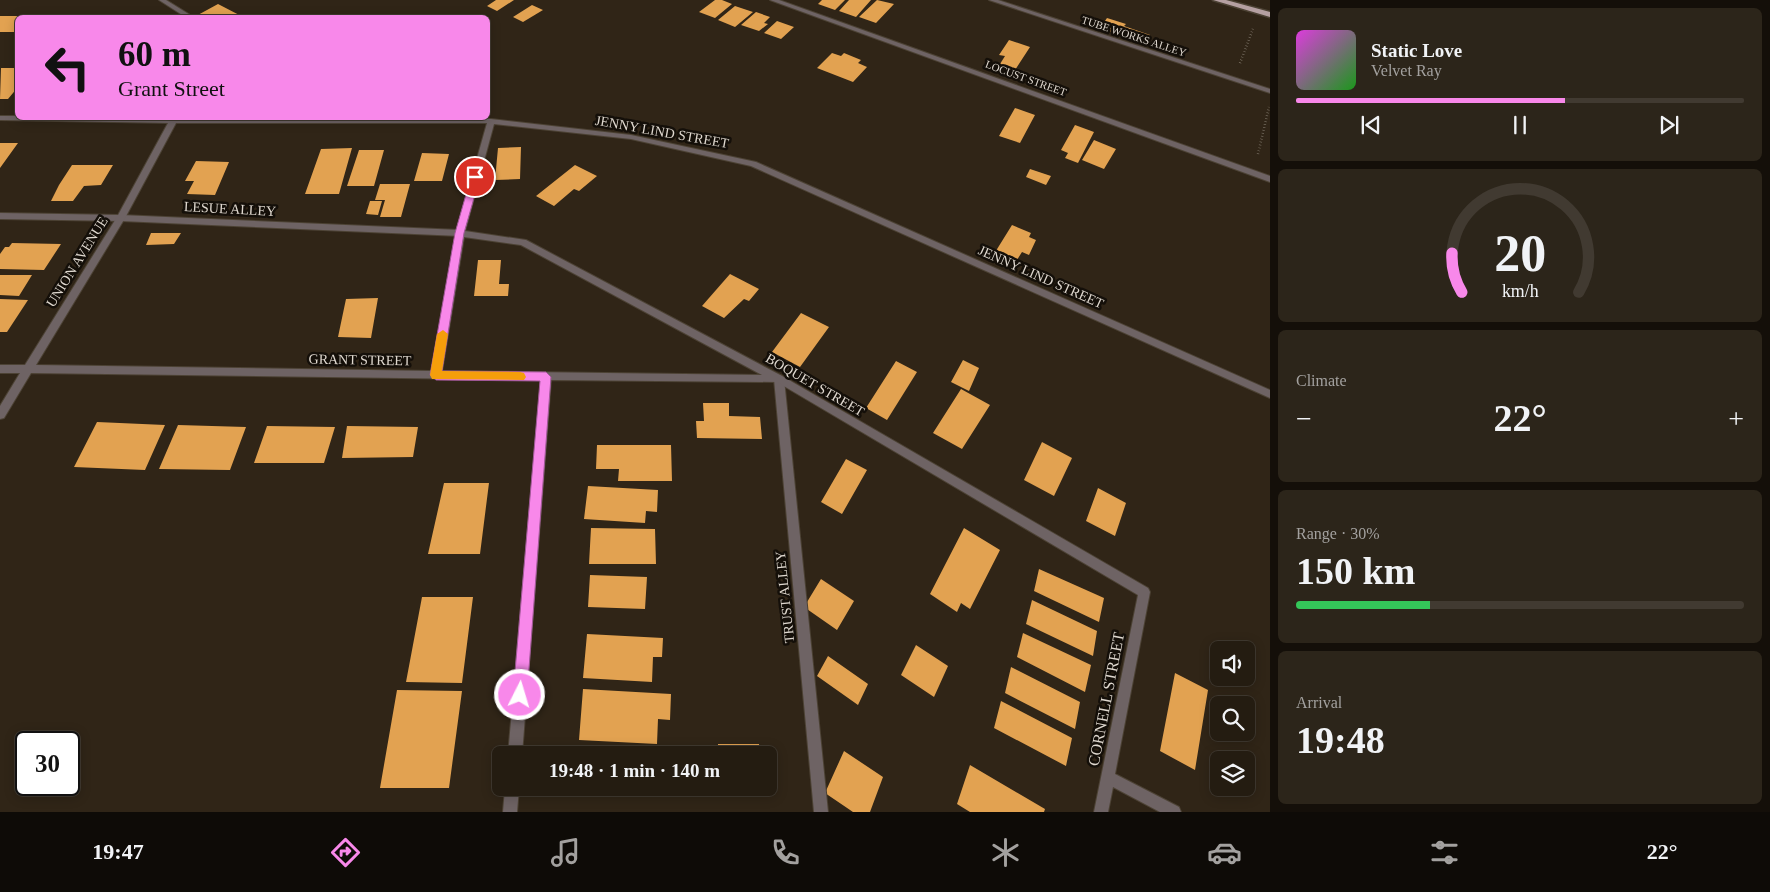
<!DOCTYPE html>
<html lang="en">
<head>
<meta charset="utf-8">
<style>
	body { margin:0; font-family:Georgia,serif; background:#2c251a; color:#f1f3f6; height:100vh; display:flex; flex-direction:column; font-size:19px; white-space:nowrap }
	* { box-sizing:border-box; margin:0 }
	p { font-size:16px; color:#a3a19f }
	.icon { flex:none; width:28px; height:28px; fill:none; stroke:currentColor; stroke-width:2; stroke-linecap:round; stroke-linejoin:round }
	.map { position:relative; flex:1; overflow:hidden }
	.details { display:flex; flex-direction:column; gap:8px; padding:8px; background:#140f09; width:500px }
	.details>* { flex:none }
	.top-card { position:absolute; left:15px; top:15px; width:475px; height:105px; border-radius:8px; box-shadow:0 2px 12px #0003,0 0 0 1px #413a31; background:#f888ea; color:#111; overflow:hidden }
	.tools { position:absolute; left:1210px; top:641px; display:grid; gap:10px }
	.tools a { display:grid; place-items:center; width:45px; height:45px; border-radius:8px; background:#241c11; box-shadow:0 2px 12px #0003,0 0 0 1px #413a31; font-size:25px }
	.speed { position:absolute; left:15px; top:731px; display:flex; gap:10px; font-size:25px; font-weight:700; text-align:center }
	.speed>* { display:grid; place-content:center; width:65px; height:65px; border-radius:50%; background:#241c11; box-shadow:0 2px 12px #0003,0 0 0 1px #413a31; line-height:1 }
	.speed .limit { border:2px solid #111; border-radius:8px; background:#fff; color:#111 }
	.pin { position:absolute; display:grid; place-items:center; width:42px; height:42px; color:#fff; margin:-21px; border:2px solid #fff; border-radius:50%; box-shadow:0 1px 5px #0007 }
	.me { position:absolute; width:55px; margin:-28px; rotate:5deg; stroke-linejoin:round; filter:drop-shadow(0 0 4px #0008) }
	.turn { display:flex; align-items:center; gap:18px; height:105px; padding:0 20px; font-size:22px }
	.turn .icon { width:65px; height:65px; stroke-width:2.5 }
	.turn b { display:block; font-size:35px; line-height:42px }
	.big { font-size:38px; font-weight:800; line-height:1.1 }
	.details .tile { flex:1; display:flex; flex-direction:column; justify-content:center; gap:8px; min-width:0; padding:0 18px; border-radius:8px; background:#2c251a }
	.details .dial { align-items:center; gap:0 }
	.dial svg { height:130px; overflow:visible; fill:none; stroke:#413a31; stroke-width:7; stroke-linecap:round; text-anchor:middle }
	.dial text { fill:#f1f3f6; stroke:none }
	.song { display:flex; align-items:center; gap:15px }
	.cover { width:60px; height:60px; border-radius:8px; background:linear-gradient(135deg,hsl(300 70% 55%),hsl(120 70% 35%)) }
	.played { height:5px; border-radius:2px; background:linear-gradient(90deg,#f888ea 60%,#413a31 60%) }
	.keys { display:flex; justify-content:space-around; direction:ltr }
	.heat { display:flex; justify-content:space-between; align-items:center; font-size:28px; direction:ltr }
	.charge { height:8px; border-radius:4px; background:linear-gradient(90deg,#34c759 30%,#413a31 0) }
	.trip { position:absolute; left:492px; top:746px; width:285px; height:50px; border-radius:8px; background:#241c11; box-shadow:0 2px 12px #0003,0 0 0 1px #413a31; font-weight:800; line-height:50px; text-align:center }
	.tabs { display:flex; height:80px; justify-content:space-around; align-items:center; background:#0e0b07; color:#a3a19f }
	.tabs .icon { width:35px; height:35px }
	.tabs .active { color:#f888ea }
	.tabs b { font-size:22px; color:#f1f3f6 }
	main { display:flex; flex:1; min-height:0 }
	.map>svg:first-child { display:block }
	.building { fill:#e2a251 }
	.lines { fill:none; stroke-linecap:round; stroke-linejoin:round }
	.lane-casing { stroke:#4c4234; stroke-width:2 }
	.street-casing { stroke:#4c4234; stroke-width:2 }
	.primary-casing { stroke:#4c4234; stroke-width:3 }
	.path { stroke:#8e867a; stroke-width:2.5; stroke-dasharray:0.5 2.5; stroke-linecap:butt }
	.lane { fill:#6e6364; fill-rule:evenodd }
	.street { fill:#6e6364; fill-rule:evenodd }
	.primary { fill:#b5a0a2; fill-rule:evenodd }
	.route { fill:#f888ea; stroke:#a15898 }
	.slow { fill:#f59e0b }
	.labels { text-anchor:middle; dominant-baseline:central; stroke-width:5; stroke-linejoin:round; paint-order:stroke }
	.far-street-label { font-size:11px; fill:#dfd8cf; stroke:#140f09 }
	.street-label { font-size:14px; fill:#dfd8cf; stroke:#140f09 }
	.near-street-label { font-size:16px; fill:#dfd8cf; stroke:#140f09 }
</style>
</head>
<body>
<main>
<div class="map">
<svg width="1270" height="812" viewBox="0 0 1270 812">
	<rect width="100%" height="100%" fill="#302517"/>
	<path class="building" d="M496 0H514L497 11 487 6Z
		M715 0H722L732 4 715 18 699 12Z
		M822 0H845L835 10 818 4Z
		M849 0H871L856 17 839 11Z
		M877 0 894 4 876 23 859 17Z
		M218 4 245 18H199L196 16Z
		M532 5 543 10 523 22 513 17Z
		M735 6 753 12 735 27 718 20Z
		M756 12 770 17 764 23 768 24 759 31 741 25Z
		M30 14H68L65 18H28Z
		M0 16H18V32H0Z
		M1107 18 1126 24 1124 26 1150 35 1145 43 1100 28Z
		M777 21 794 27 781 39 764 33Z
		M1009 40 1030 47 1015 70 1000 64 1005 56 999 55Z
		M832 53 841 56 844 53 861 60 858 63 867 67 853 82 817 68Z
		M1 68H18V87L8 99H0Z
		M1015 108 1035 115 1020 143 999 136Z
		M1075 125 1094 132 1078 163 1065 158 1068 153 1061 150Z
		M1094 140 1116 149 1104 169 1082 160Z
		M0 143H18L0 168Z
		M521 147 520 179 495 180 498 148Z
		M352 148 339 194H305L321 149Z
		M359 150H384L374 186H347Z
		M422 153 449 154 442 181H414Z
		M196 161 229 162 215 195 187 194 194 181H185Z
		M72 165H113L101 185 84 186 73 201H51L59 185Z
		M575 165 597 176 579 191 574 189 554 206 536 196Z
		M1030 169 1051 176 1046 185 1026 177Z
		M380 184H410L401 217H380L385 200H375Z
		M370 201H382L378 215 366 214Z
		M1012 225 1031 233 1029 237 1036 240 1029 255 1022 252 1015 263 994 254Z
		M151 233H181L174 244 146 245Z
		M12 243 61 244 44 270 0 269V254L5 247H9Z
		M478 260H501L499 284H509L508 296H474Z
		M730 274 759 289 749 301 744 299 724 318 702 306Z
		M0 275H32L19 296 0 295Z
		M378 298 371 338 338 337 346 299Z
		M0 299 28 300 7 332H0Z
		M801 313 829 327 800 367 772 352Z
		M963 360 979 368 969 391 951 382Z
		M896 361 917 372 887 420 866 408Z
		M961 389 990 405 962 449 933 433Z
		M703 403H729V416L760 417 762 439 697 438 696 421H704Z
		M97 422 165 425 145 470 74 467Z
		M178 425 246 427 230 470 159 469Z
		M267 426 335 427 324 463H254Z
		M347 426 418 427 413 457 342 458Z
		M1042 442 1072 458 1054 496 1024 480Z
		M597 445H671L672 481H618L619 469H596Z
		M846 459 867 470 842 514 821 502Z
		M444 483H489L480 554H428Z
		M588 486 658 490 657 512 646 511 645 523 584 519Z
		M1098 488 1126 503 1115 536 1086 521Z
		M591 528 655 529 656 564H589Z
		M964 528 1000 550 970 609 961 603 957 612 930 594Z
		M1039 569 1104 598 1099 622 1034 591Z
		M590 575 647 577 645 609 588 607Z
		M821 579 854 601 837 630 804 607Z
		M422 597H473L462 683 406 682Z
		M1032 600 1097 631 1093 656 1026 624Z
		M1023 633 1091 665 1085 692 1017 657Z
		M587 634 663 638 662 657H653L652 682 583 678Z
		M916 645 948 666 934 697 901 675Z
		M828 656 868 684 858 705 817 676Z
		M1011 667 1080 702 1075 729 1005 693Z
		M1175 673 1208 690 1195 770 1160 751Z
		M583 689 671 694 670 720 658 719 657 744 579 740Z
		M397 690 462 691 449 788H380Z
		M1001 701 1072 738 1066 766 994 728Z
		M718 744H759L760 755H718Z
		M844 751 883 777 870 812H853L825 793Z
		M970 765 1045 809 1044 812H970L957 804Z
		M721 788H764V793H721Z"/>
	<g class="lines">
		<defs>
			<path id="lane" d="M989 0H998L1270 89V93Z
				M0 213 121 215 460 230 464 233 460 236 121 221 0 219Z
				M779 375 782 376 784 379 828 812H814L774 379 776 376Z"/>
			<path id="street" d="M159 0H166L195 18H187Z
				M770 0H779L1270 176V182Z
				M0 116H18V118L491 119 631 135 756 162 1270 390V398L751 166 631 139 494 124 465 231 526 240 782 376 1148 588 1150 592 1115 774 1179 807 1181 812H1160L1113 787 1108 812H1094L1138 595 777 382 551 380 522 755H508L541 380 31 373 4 418 0 419V406L20 373H0V365H25L117 217 168 123 0 120ZM176 123H487L456 233 432 371 36 365 125 218ZM464 237 521 245 762 375 442 371Z
				M505 788H519L517 812H503Z"/>
			<path id="primary" d="M1213 0H1226L1270 12V17Z"/>
		</defs>
		<use href="#lane" class="lane-casing"/>
		<use href="#street" class="street-casing"/>
		<use href="#primary" class="primary-casing"/>
		<path class="path" d="M1240 63 1253 29
			M1258 154 1269 107"/>
		<use href="#lane" class="lane"/>
		<use href="#street" class="street"/>
		<use href="#primary" class="primary"/>
	</g>
	<path class="route" d="M475 174 480 177 464 233 442 371 546 372 551 377 527 695 525 700 520 702 515 700 513 695 540 381 436 380 430 375 455 233 471 177Z"/>
	<path class="slow" d="M443 330 448 334 442 371 520 372 524 373 526 377 524 380 432 379 430 375 437 334Z"/>
	<g class="labels">
		<g class="far-street-label">
			<text transform="translate(1134 36) rotate(18)">TUBE WORKS ALLEY</text>
			<text transform="translate(1026 78) rotate(20)">LOCUST STREET</text>
		</g>
		<g class="street-label">
			<text transform="translate(662 132) rotate(10)">JENNY LIND STREET</text>
			<text transform="translate(230 209) rotate(3)">LESUE ALLEY</text>
			<text transform="translate(77 262) rotate(-58)">UNION AVENUE</text>
			<text transform="translate(1041 277) rotate(24)">JENNY LIND STREET</text>
			<text transform="translate(360 360) rotate(1)">GRANT STREET</text>
			<text transform="translate(815 385) rotate(30)">BOQUET STREET</text>
			<text transform="translate(785 597) rotate(-96)">TRUST ALLEY</text>
		</g>
		<g class="near-street-label">
			<text transform="translate(1106 699) rotate(-79)">CORNELL STREET</text>
		</g>
	</g>
</svg>
<div class="tools">
<a><svg class="icon" aria-label="sound" viewBox="0 0 24 24"><path d="M4 9h4l5-4v14l-5-4H4zM17 9q2 3 0 6"/></svg></a>
<a><svg class="icon" aria-label="search" viewBox="0 0 24 24"><circle cx="10" cy="10" r="6"/><path d="M15 15l6 6"/></svg></a>
<a><svg class="icon" aria-label="layers" viewBox="0 0 24 24"><path d="M12 4l9 5-9 5-9-5zM3 14l9 5 9-5"/></svg></a>
</div>
<div class="speed"><div class="limit">30</div></div>
<div class="pin" style="left:475px;top:177px;background:#d93025"><svg class="icon" aria-label="arrive" viewBox="0 0 24 24"><path d="M6 21V4h12l-3 4 3 4H6"/></svg></div>
<svg class="me" style="left:520px;top:695px" viewBox="-20 -20 40 40"><circle r="17" fill="#f888ea" stroke="#fff" stroke-width="3"/><path d="M0-11L8 9 0 5-8 9z" fill="#fff"/></svg>
<div class="trip">19:48 · 1 min · 140 m</div>
<div class="top-card">
<div class="turn"><svg class="icon" aria-label="left" viewBox="0 0 24 24"><path d="M17 20v-9H6M10 6l-5 5 5 5"/></svg><div><b>60 m</b>Grant Street</div></div>
</div>
</div>
<section class="details">
<div class="tile">
<div class="song"><i class="cover"></i><div><b>Static Love</b><p>Velvet Ray</p></div></div>
<div class="played"></div>
<div class="keys"><svg class="icon" aria-label="previous" viewBox="0 0 24 24"><path d="M18 5L8 12l10 7zM5 5v14"/></svg><svg class="icon" aria-label="pause" viewBox="0 0 24 24"><path d="M8 5v14M16 5v14"/></svg><svg class="icon" aria-label="next" viewBox="0 0 24 24"><path d="M6 5l10 7-10 7zM19 5v14"/></svg></div>
</div>
<div class="tile dial"><svg viewBox="0 0 100 80">
<path d="M14 69A42 42 0 1 1 86 69"/>
<path d="M14 69A42 42 0 0 1 8 45" stroke="#f888ea"/>
<text x="50" y="56" font-size="32" font-weight="700">20</text>
<text x="50" y="72" font-size="11">km/h</text>
</svg></div>
<div class="tile"><p>Climate</p>
<div class="heat"><a>−</a><b class="big">22°</b><a>+</a></div>
</div>
<div class="tile"><p>Range · 30%</p><b class="big">150 km</b><div class="charge"></div></div>
<div class="tile"><p>Arrival</p><b class="big">19:48</b></div>
</section>
</main>
<nav class="tabs">
<b>19:47</b>
<svg class="icon active" aria-label="directions" viewBox="0 0 24 24"><path d="M12 3l9 9-9 9-9-9zM9 14v-3h6M13 9l2 2-2 2"/></svg>
<svg class="icon" aria-label="music" viewBox="0 0 24 24"><path d="M9 18V5l10-2v13"/><circle cx="6" cy="18" r="3"/><circle cx="16" cy="16" r="3"/></svg>
<svg class="icon" aria-label="phone" viewBox="0 0 24 24"><path d="M5 4h4l2 5-3 2q2 4 5 5l2-3 5 2v4C11 20 4 13 5 4z"/></svg>
<svg class="icon" aria-label="climate" viewBox="0 0 24 24"><path d="M12 3v18M4 7l16 10M4 17L20 7"/></svg>
<svg class="icon" aria-label="car" viewBox="0 0 24 24"><path d="M5 17H2v-5l4-1 3-4h7l3 4 3 1v5h-3M9 17h6M6 11h13"/><circle cx="7" cy="17" r="2"/><circle cx="17" cy="17" r="2"/></svg>
<svg class="icon" aria-label="filters" viewBox="0 0 24 24"><path d="M4 7h16M4 17h16"/><circle cx="9" cy="7" r="2"/><circle cx="15" cy="17" r="2"/></svg>
<b>22°</b>
</nav>
</body>
</html>
